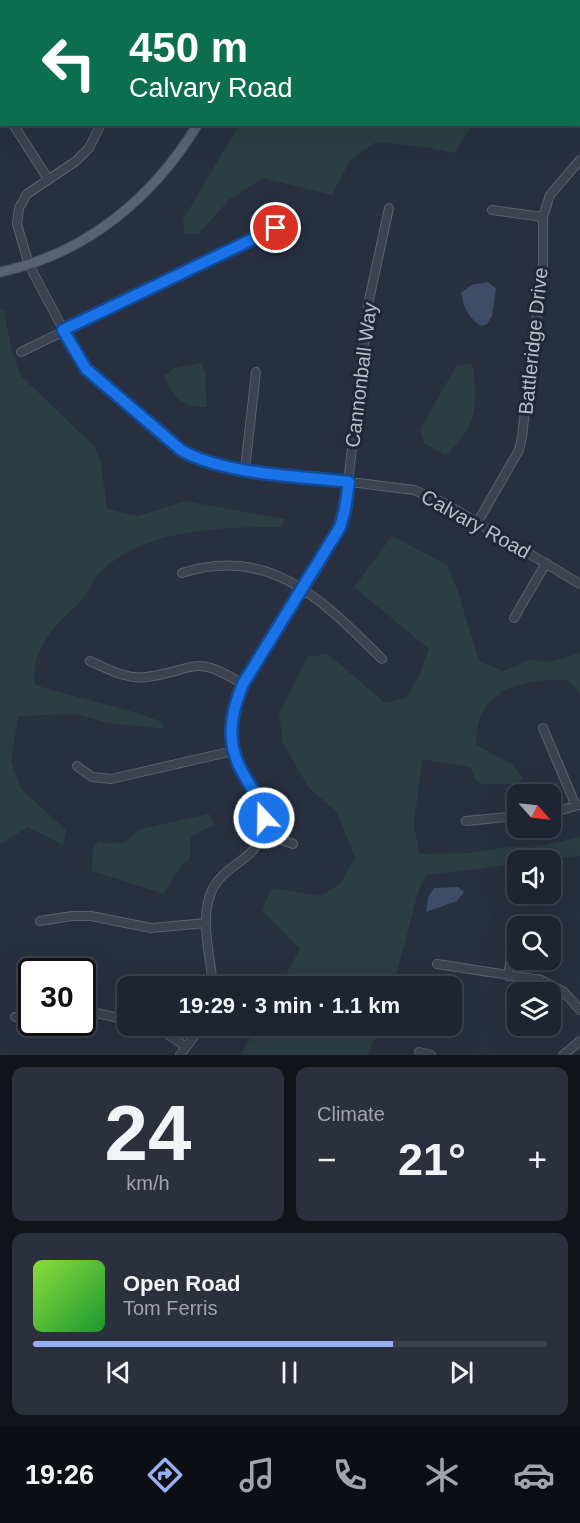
<!DOCTYPE html>
<html lang="en">
<head>
<meta charset="utf-8">
<style>
	body { margin:0; font-family:Helvetica,sans-serif; background:#2b303c; color:#f1f3f6; height:100vh; display:flex; flex-direction:column; font-size:22px; white-space:nowrap }
	* { box-sizing:border-box; margin:0 }
	p { font-size:20px; color:#a1a4ab }
	.icon { flex:none; width:33px; height:33px; fill:none; stroke:currentColor; stroke-width:2; stroke-linecap:round; stroke-linejoin:round }
	.map { position:relative; height:1055px; overflow:hidden }
	.panel { display:flex; flex-direction:column; gap:12px; padding:12px; background:#10141a; flex:1 }
	.panel>* { flex:none }
	.hud { position:absolute; left:0px; top:0px; width:580px; height:126px; box-shadow:0 6px 24px #0002,0 0 0 2px #3c414c; background:#0b6e4f; color:#fff; overflow:hidden }
	.needle { width:39px; rotate:117deg }
	.tools { position:absolute; left:507px; top:784px; display:grid; gap:12px }
	.tools a { display:grid; place-items:center; width:54px; height:54px; border-radius:12px; background:#1e2430; box-shadow:0 6px 24px #0002,0 0 0 2px #3c414c; font-size:30px }
	.speed { position:absolute; left:18px; top:958px; display:flex; gap:12px; font-size:30px; font-weight:700; text-align:center }
	.speed>* { display:grid; place-content:center; width:78px; height:78px; border-radius:50%; background:#1e2430; box-shadow:0 6px 24px #0002,0 0 0 2px #3c414c; line-height:1 }
	.speed .limit { border:3px solid #111; border-radius:9px; background:#fff; color:#111 }
	.pin { position:absolute; display:grid; place-items:center; width:51px; height:51px; color:#fff; margin:-26px; border:3px solid #fff; border-radius:50%; box-shadow:0 2px 6px #0007 }
	.me { position:absolute; width:66px; margin:-33px; rotate:339deg; stroke-linejoin:round; filter:drop-shadow(0 0 4px #0008) }
	.turn { display:flex; align-items:center; gap:21px; height:126px; padding:0 30px; font-size:27px }
	.turn .icon { width:78px; height:78px; stroke-width:2.5 }
	.turn b { display:block; font-size:42px; line-height:51px }
	.big { font-size:45px; font-weight:700; line-height:1.1 }
	.panel .widget { flex:1; display:flex; flex-direction:column; justify-content:center; gap:9px; min-width:0; padding:0 21px; border-radius:12px; background:#2b303c }
	.panel .dial { align-items:center; gap:0 }
	.dial b { font-size:78px; line-height:1 }
	.song { display:flex; align-items:center; gap:18px }
	.cover { width:72px; height:72px; border-radius:9px; background:linear-gradient(135deg,hsl(90 70% 55%),hsl(130 70% 35%)) }
	.played { height:6px; border-radius:3px; background:linear-gradient(90deg,#96aff2 70%,#3c414c 70%) }
	.keys { display:flex; justify-content:space-around; direction:ltr }
	.heat { display:flex; justify-content:space-between; align-items:center; font-size:33px; direction:ltr }
	.panel .tiles { flex:1; display:grid; gap:12px; grid-template-columns:1fr 1fr }
	.widget:last-child { grid-column:span 2 }
	.trip { position:absolute; left:117px; top:976px; width:345px; height:60px; border-radius:12px; background:#1e2430; box-shadow:0 6px 24px #0002,0 0 0 2px #3c414c; font-weight:700; line-height:60px; text-align:center }
	.tabs { display:flex; height:96px; justify-content:space-around; align-items:center; background:#0c0e13; color:#a1a4ab }
	.tabs .icon { width:42px; height:42px }
	.tabs .selected { color:#96aff2 }
	.tabs b { font-size:27px; color:#f1f3f6 }
	.map>svg:first-child { display:block }
	.green { fill:#2b3e43 }
	.water { fill:#3f4c68 }
	.lines { fill:none; stroke-linecap:round; stroke-linejoin:round }
	.minor-casing { stroke:#5a606e; stroke-width:10 }
	.major-casing { stroke:#464b5a; stroke-width:11 }
	.minor { stroke:#3c4250; stroke-width:8 }
	.major { stroke:#5a6170; stroke-width:9 }
	.route-casing { stroke:#114b97; stroke-width:15 }
	.route { stroke:#1a73e8; stroke-width:10 }
	.labels { text-anchor:middle; dominant-baseline:central; stroke-width:6; stroke-linejoin:round; paint-order:stroke }
	.street-label { font-size:20px; fill:#b9becb; stroke:#212736 }
</style>
</head>
<body>
<div class="map">
<svg width="580" height="1055" viewBox="0 0 580 1055">
	<rect width="100%" height="100%" fill="#283040"/>
	<path class="green" d="M239 125V124L473 125 454 153 427 147 376 142 350 160 332 195 263 178 229 200 198 234H185L183 220Z
		M0 308 4 310 11 349 20 375 94 446 101 463 107 509 138 516 185 501 285 519 282 527C224 527 148 528 102 570 92 579 88 595 78 604 53 628 31 647 35 685 77 698 121 706 162 722L164 729 108 723 76 714 18 716 11 761 21 789 66 830 63 845 28 827 0 844Z
		M201 363 205 372 207 407C182 408 174 398 164 376L175 368Z
		M472 364C479 403 477 428 446 455L424 443 420 429 457 365Z
		M392 536 447 565 458 592 479 661 503 671 530 660 551 662 580 653V693L568 680C521 679 476 688 476 745L512 764 523 778 518 784H481L476 781 470 767 422 759 414 823 419 854 469 853 512 846 530 848 580 837V856L518 861 517 864 426 875 418 892 393 987H279L300 949 262 910 272 888 321 896 341 883 355 857 337 812 309 788 283 743 279 714 307 657 328 654 385 703 406 698 418 678 429 649 354 587Z
		M209 814 214 825 191 836 190 859 182 864 164 894 92 871 93 847 99 841 109 844 125 842 140 829Z
		M257 1026H380L368 1055H240Z"/>
	<path class="water" d="M488 282 496 289 492 316 487 324 481 326C468 317 464 309 461 293L471 285Z
		M458 887 464 892 457 901 426 912 428 897 434 888Z"/>
	<g class="lines">
		<defs>
			<path id="minor" d="M137 0V2
				M379 2 382 0
				M13 124 48 179
				M101 124 89 148 76 161 27 194 19 208 17 224 29 265 80 361 181 450 215 465 414 490 446 504 580 584
				M492 210 543 217
				M21 352 276 228
				M245 469 256 372
				M477 523 519 450 522 437 533 339 543 280V217L550 195 580 160
				M182 573C271 544 324 602 382 659
				M514 618 546 563
				M90 661C108 669 127 680 147 677 197 670 192 653 243 684
				M543 728 576 806
				M77 766 92 777 111 779 233 751
				M550 813 579 805
				M466 821 518 816
				M262 833 293 844
				M40 921 72 916H91L151 928 206 923
				M437 964 541 980 564 992 580 1010
				M508 976 517 921
				M213 987C211 956 198 918 213 888 227 862 258 861 264 827 268 801 245 782 236 761 230 746 229 731 232 716 235 692 251 671 264 651 292 606 329 560 345 509L369 300 389 208
				M82 1010 128 1020
				M15 1017 32 1015
				M148 1026 166 1033 186 1047
				M419 1052 431 1055
				M180 1055 202 1026
				M563 1055 580 1041"/>
			<path id="major" d="M266 2 267 0
				M0 272C86 254 153 198 198 124"/>
		</defs>
		<use href="#minor" class="minor-casing"/>
		<use href="#major" class="major-casing"/>
		<use href="#minor" class="minor"/>
		<use href="#major" class="major"/>
	</g>
	<g class="lines">
		<defs>
			<path id="route" d="M264 818C261 801 252 789 244 775 225 744 230 715 243 684L340 527 345 509 349 482C299 476 224 475 181 450L86 369 63 330 276 228"/>
		</defs>
		<use href="#route" class="route-casing"/>
		<use href="#route" class="route"/>
	</g>
	<g class="labels">
		<g class="street-label">
			<text transform="translate(533 341) rotate(-84)">Battleridge Drive</text>
			<text transform="translate(361 375) rotate(-83)">Cannonball Way</text>
			<text transform="translate(476 524) rotate(29)">Calvary Road</text>
		</g>
	</g>
</svg>
<div class="tools">
<a><svg class="needle" viewBox="-14 -14 28 28"><path d="M0-13l5 13h-10z" fill="#e53935"/><path d="M0 13l5-13h-10z" fill="#a1a4ab"/></svg></a>
<a><svg class="icon" aria-label="sound" viewBox="0 0 24 24"><path d="M4 9h4l5-4v14l-5-4H4zM17 9q2 3 0 6"/></svg></a>
<a><svg class="icon" aria-label="search" viewBox="0 0 24 24"><circle cx="10" cy="10" r="6"/><path d="M15 15l6 6"/></svg></a>
<a><svg class="icon" aria-label="layers" viewBox="0 0 24 24"><path d="M12 4l9 5-9 5-9-5zM3 14l9 5 9-5"/></svg></a>
</div>
<div class="speed"><div class="limit">30</div></div>
<div class="pin" style="left:276px;top:228px;background:#d93025"><svg class="icon" aria-label="arrive" viewBox="0 0 24 24"><path d="M6 21V4h12l-3 4 3 4H6"/></svg></div>
<svg class="me" style="left:264px;top:818px" viewBox="-20 -20 40 40"><circle r="17" fill="#1a73e8" stroke="#fff" stroke-width="3"/><path d="M0-11L8 9 0 5-8 9z" fill="#fff"/></svg>
<div class="trip">19:29 · 3 min · 1.1 km</div>
<div class="hud">
<div class="turn"><svg class="icon" aria-label="left" viewBox="0 0 24 24"><path d="M17 20v-9H6M10 6l-5 5 5 5"/></svg><div><b>450 m</b>Calvary Road</div></div>
</div>
</div>
<section class="panel">
<div class="tiles">
<div class="widget dial"><b>24</b><p>km/h</p></div>
<div class="widget"><p>Climate</p>
<div class="heat"><a>−</a><b class="big">21°</b><a>+</a></div>
</div>
<div class="widget">
<div class="song"><i class="cover"></i><div><b>Open Road</b><p>Tom Ferris</p></div></div>
<div class="played"></div>
<div class="keys"><svg class="icon" aria-label="previous" viewBox="0 0 24 24"><path d="M18 5L8 12l10 7zM5 5v14"/></svg><svg class="icon" aria-label="pause" viewBox="0 0 24 24"><path d="M8 5v14M16 5v14"/></svg><svg class="icon" aria-label="next" viewBox="0 0 24 24"><path d="M6 5l10 7-10 7zM19 5v14"/></svg></div>
</div>
</div>
</section>
<nav class="tabs">
<b>19:26</b>
<svg class="icon selected" aria-label="directions" viewBox="0 0 24 24"><path d="M12 3l9 9-9 9-9-9zM9 14v-3h6M13 9l2 2-2 2"/></svg>
<svg class="icon" aria-label="music" viewBox="0 0 24 24"><path d="M9 18V5l10-2v13"/><circle cx="6" cy="18" r="3"/><circle cx="16" cy="16" r="3"/></svg>
<svg class="icon" aria-label="phone" viewBox="0 0 24 24"><path d="M5 4h4l2 5-3 2q2 4 5 5l2-3 5 2v4C11 20 4 13 5 4z"/></svg>
<svg class="icon" aria-label="climate" viewBox="0 0 24 24"><path d="M12 3v18M4 7l16 10M4 17L20 7"/></svg>
<svg class="icon" aria-label="car" viewBox="0 0 24 24"><path d="M5 17H2v-5l4-1 3-4h7l3 4 3 1v5h-3M9 17h6M6 11h13"/><circle cx="7" cy="17" r="2"/><circle cx="17" cy="17" r="2"/></svg>
</nav>
</body>
</html>
